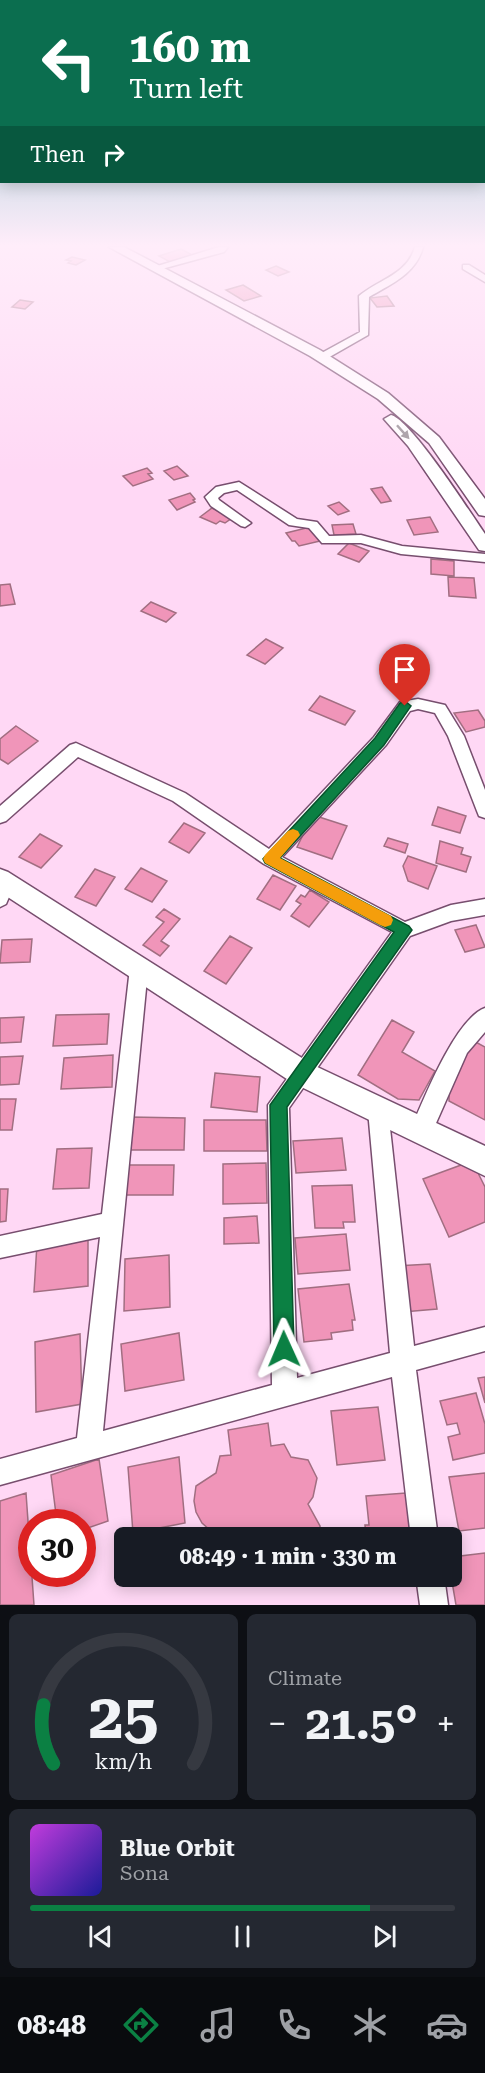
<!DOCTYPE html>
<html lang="en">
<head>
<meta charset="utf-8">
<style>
	body { margin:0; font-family:"Roboto Serif",serif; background:#242831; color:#f1f3f6; height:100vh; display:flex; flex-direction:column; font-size:22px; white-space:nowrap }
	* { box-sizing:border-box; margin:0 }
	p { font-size:20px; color:#9ea1a6 }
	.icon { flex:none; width:33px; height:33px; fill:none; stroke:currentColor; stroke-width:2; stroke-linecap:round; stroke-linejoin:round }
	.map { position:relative; height:1605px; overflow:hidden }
	.sheet { display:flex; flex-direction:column; gap:9px; padding:9px; background:#0d0f14; flex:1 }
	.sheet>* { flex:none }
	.top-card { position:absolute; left:0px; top:0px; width:486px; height:183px; box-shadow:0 3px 15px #0003; background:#0b6e4f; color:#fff; overflow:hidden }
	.speed { position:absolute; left:18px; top:1509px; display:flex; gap:12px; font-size:30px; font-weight:700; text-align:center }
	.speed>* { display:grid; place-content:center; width:78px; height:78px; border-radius:50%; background:#171b24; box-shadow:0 3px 15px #0003; line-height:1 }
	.speed .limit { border:9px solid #d22; background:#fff; color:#111 }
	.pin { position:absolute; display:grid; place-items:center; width:51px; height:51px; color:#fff; margin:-62px -26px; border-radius:50% 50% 50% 0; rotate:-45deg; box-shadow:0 0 6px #0007 }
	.pin .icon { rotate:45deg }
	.me { position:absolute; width:66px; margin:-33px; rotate:359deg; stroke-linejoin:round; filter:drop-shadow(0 0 4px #0008) }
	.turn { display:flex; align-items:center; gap:21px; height:126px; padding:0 30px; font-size:27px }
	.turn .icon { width:78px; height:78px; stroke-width:2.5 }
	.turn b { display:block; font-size:42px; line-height:51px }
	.then { display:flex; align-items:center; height:57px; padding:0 30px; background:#0003; gap:12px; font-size:22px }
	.big { font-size:45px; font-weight:700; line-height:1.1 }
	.sheet .card { flex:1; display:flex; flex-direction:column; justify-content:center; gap:9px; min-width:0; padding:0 21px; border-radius:9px; background:#242831 }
	.sheet .dial { align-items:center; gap:0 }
	.dial svg { height:156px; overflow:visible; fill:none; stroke:#363941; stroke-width:7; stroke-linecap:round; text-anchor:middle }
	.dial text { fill:#f1f3f6; stroke:none }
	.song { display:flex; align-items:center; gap:18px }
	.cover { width:72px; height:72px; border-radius:9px; background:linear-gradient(135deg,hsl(290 70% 55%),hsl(240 70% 35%)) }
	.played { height:6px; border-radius:3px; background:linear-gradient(90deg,#0b8043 80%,#363941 80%) }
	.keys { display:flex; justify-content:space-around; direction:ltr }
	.heat { display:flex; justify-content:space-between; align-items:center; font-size:33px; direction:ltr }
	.sheet .tiles { flex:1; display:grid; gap:9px; grid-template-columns:1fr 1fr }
	.card:last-child { grid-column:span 2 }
	.trip { position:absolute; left:114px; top:1527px; width:348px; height:60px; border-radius:9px; background:#171b24; box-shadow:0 3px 15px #0003; font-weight:700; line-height:60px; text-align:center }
	.tabs { display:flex; height:96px; justify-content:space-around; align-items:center; background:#090b0e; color:#9ea1a6 }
	.tabs .icon { width:42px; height:42px }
	.tabs .active { color:#0b8043 }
	.tabs b { font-size:27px; color:#f1f3f6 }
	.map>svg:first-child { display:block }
	.building { fill:#f095b9; stroke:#a16e81; stroke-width:1.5 }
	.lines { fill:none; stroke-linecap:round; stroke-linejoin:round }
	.street-casing { stroke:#774e6e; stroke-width:3 }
	.secondary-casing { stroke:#774e6e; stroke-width:3 }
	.street { fill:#fff; fill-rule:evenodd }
	.secondary { fill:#fff; fill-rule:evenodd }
	.oneway { fill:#9e969c }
	.route { fill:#0b8043; stroke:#07532c; stroke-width:1.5 }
	.slow { fill:#f59e0b }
</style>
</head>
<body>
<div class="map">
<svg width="485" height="1605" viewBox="0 0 485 1605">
	<rect width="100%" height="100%" fill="#ffd8f5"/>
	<path class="building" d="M181 249 194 256 172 263 159 256Z
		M72 257 85 260 76 265 68 263 71 261 66 260Z
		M276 266 289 272 278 276 266 270Z
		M243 285 261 296 244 301 226 290Z
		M387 296 394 306 377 307 370 298Z
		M20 300 33 302 25 309 12 307Z
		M177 466 188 476 174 480 164 471Z
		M147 468 152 473 148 474 153 479 133 486 123 476Z
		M382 487 391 501 381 503 371 489Z
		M190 493 195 499 193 500 195 502 177 510 169 500Z
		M339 502 349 511 338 515 328 506Z
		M212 508 232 518 225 523 220 521 216 524 200 517Z
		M430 517 438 532 414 535 407 520Z
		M353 524 356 534 334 535 332 525Z
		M310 527 320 541 299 546 295 541H292L286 533Z
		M349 543 369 551 359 562 338 554Z
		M431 559 454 561V576L431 574Z
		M448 577 474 578 476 598 449 596Z
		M10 584 15 604 0 606V585Z
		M151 602 176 613 166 622 141 611Z
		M266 639 283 648 265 664 247 655Z
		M320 696 355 711 345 725 309 710Z
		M478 710 485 721V727L466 732 454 713Z
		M16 726 38 741 8 764 0 759V739Z
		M438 807 466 816 460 833 432 825Z
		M313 815 347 826 332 859 297 847Z
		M184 823 205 833 189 853 169 842Z
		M40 834 62 846 41 868 19 857Z
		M388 838 408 844 405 853 384 846Z
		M440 841 463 848 461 854 471 857 466 872 436 863Z
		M408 856 437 866 428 889 408 881 403 866Z
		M141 868 167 881 152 902 125 889Z
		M95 869 115 877 96 906 75 897Z
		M273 875 296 886 280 910 257 899Z
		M310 890 329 902 309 927 291 916 301 904 296 901 301 895 305 897Z
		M164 909 180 919 161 941 169 946 160 956 143 945 164 922 156 917Z
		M476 925 485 947 465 952 455 930Z
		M230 936 252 948 226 984 204 971Z
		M32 939 30 962 0 963 2 940Z
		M109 1014 107 1044 53 1046 56 1015Z
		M24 1017 21 1042 0 1043V1018Z
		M392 1020 414 1032 402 1052 435 1071 419 1100 398 1099 358 1075Z
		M472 1040 485 1047V1120L449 1101V1088Z
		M113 1055 112 1087 61 1089 64 1058Z
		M23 1056 19 1084 0 1085V1057Z
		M215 1073 260 1077 257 1112 211 1107Z
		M0 1099H16L12 1130H0Z
		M130 1117 185 1118 184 1150H128Z
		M204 1120H266L267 1151H204Z
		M342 1138 346 1170 296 1173 293 1141Z
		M92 1148 89 1188 53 1189 57 1149Z
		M472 1161 485 1187V1222L449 1237 423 1179Z
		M266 1163 267 1203 223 1204V1164Z
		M127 1165H174L173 1195H124Z
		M352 1185 355 1222H343L344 1228H315L312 1186Z
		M0 1189H8L6 1221 0 1222Z
		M257 1216 259 1243 224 1244V1218Z
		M346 1234 350 1270 298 1274 295 1238Z
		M88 1240V1286L34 1292 37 1244Z
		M169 1255 170 1307 124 1311 125 1259Z
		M430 1264 437 1309 403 1312 396 1266Z
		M349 1284 355 1320H352L353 1330 331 1333 332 1339 304 1342 298 1289Z
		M179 1333 184 1380 125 1391 121 1344Z
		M80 1334 82 1404 36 1412 35 1342Z
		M485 1377V1403L478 1378Z
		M476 1393 485 1424V1453L453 1460 448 1437 460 1434 457 1423 447 1425 440 1401Z
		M378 1407 385 1460 337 1465 331 1411Z
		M268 1423 271 1446 284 1444 291 1457 308 1460 317 1478 313 1497 308 1504 320 1526V1538H210L212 1532 202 1523 196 1512 194 1501 196 1486 216 1473 220 1456 231 1455 228 1430Z
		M179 1457 185 1523 133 1533 128 1467Z
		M99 1459 108 1521 82 1530V1522H57L51 1475Z
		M485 1473V1528L459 1531 449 1477Z
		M26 1493 34 1605H0V1501Z
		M406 1493 423 1538H366L365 1525H369L366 1496Z
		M485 1553V1605H456L451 1576 452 1557Z"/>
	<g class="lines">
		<defs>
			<path id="street" d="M219 247H228L224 252 158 270 151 268Z
				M415 247H423C416 274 391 284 369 297L368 335 326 359H318V355L360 332 359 296C379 279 407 275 415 247Z
				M463 265H469L485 275V282L463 269Z
				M239 482 297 519 317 522 329 536 361 535 402 546 485 554V562L401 554 361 543H322L309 528 289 525 237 490 224 493 218 498 219 500 251 523 245 527 241 526 211 506 205 497 216 487Z
				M418 699 445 705 464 736 485 790V818L479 816 477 811 448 736 435 713 418 709 410 711 386 745 282 857 405 922 451 905 485 899V915L451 921 410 936 289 1108 297 1378 390 1353 368 1110 371 1103 378 1100 385 1103 388 1110 414 1346 485 1327V1351L416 1370 438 1538H411L392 1377 0 1485V1459L77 1438 100 1237 0 1258V1236L102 1214 130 968 132 962 139 960 146 962 148 968 103 1431 272 1385 268 1105 392 932 264 864 173 801 78 757 6 821 0 823V806L70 745 76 743 185 793 269 849 374 737 400 702Z
				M6 876 12 878 15 883 6 904 0 907V878Z
				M485 1008V1032L467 1053 429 1139 421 1142 413 1139 410 1131C423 1101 455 1019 485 1008Z
				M416 1576H444L448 1605H420Z"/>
			<path id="secondary" d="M109 247H124L320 350 388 393 439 437 485 499V516L479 515 429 443 378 399 310 356Z
				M391 415C411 420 470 512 485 534V551L479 550 408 446 384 419Z
				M0 869 8 872 313 1065 485 1146V1176L293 1083 0 892Z"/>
		</defs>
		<use href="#street" class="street-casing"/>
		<use href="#secondary" class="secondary-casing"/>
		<use href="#street" class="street"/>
		<use href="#secondary" class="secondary"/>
	</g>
	<defs><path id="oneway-solid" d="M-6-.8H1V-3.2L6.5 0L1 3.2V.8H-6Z" transform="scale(1.5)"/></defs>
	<use class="oneway" href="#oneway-solid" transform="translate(403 432) rotate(48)"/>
	<linearGradient id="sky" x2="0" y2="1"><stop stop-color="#7dc1ca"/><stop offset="0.52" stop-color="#ffedfa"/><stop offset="1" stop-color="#ffedfa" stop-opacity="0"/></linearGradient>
	<rect width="485" height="472" fill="url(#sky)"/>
	<path class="route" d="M405 701 411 706 384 745 280 858 409 926 412 930 287 1107 294 1349 291 1357 284 1359 277 1357 274 1349 270 1105 394 932 265 863 263 859 375 738 400 703Z"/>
	<path class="slow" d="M293 829 298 831 300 835 280 858 391 916 393 920 391 925 385 927 380 925 265 863 263 859 265 855 288 831Z"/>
</svg>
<div class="speed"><div class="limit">30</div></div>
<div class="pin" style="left:405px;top:706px;background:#d93025"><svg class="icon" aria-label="arrive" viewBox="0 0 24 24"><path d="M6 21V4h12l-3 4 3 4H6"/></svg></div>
<svg class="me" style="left:284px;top:1349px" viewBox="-20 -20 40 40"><path d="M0-17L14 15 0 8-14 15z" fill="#0b8043" stroke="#fff" stroke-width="4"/></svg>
<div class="trip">08:49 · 1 min · 330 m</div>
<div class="top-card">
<div class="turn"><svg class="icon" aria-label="left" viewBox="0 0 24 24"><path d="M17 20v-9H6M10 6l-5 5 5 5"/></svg><div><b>160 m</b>Turn left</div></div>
<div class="then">Then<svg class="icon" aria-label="right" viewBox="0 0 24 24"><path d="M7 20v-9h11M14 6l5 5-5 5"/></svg></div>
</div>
</div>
<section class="sheet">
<div class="tiles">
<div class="card dial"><svg viewBox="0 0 100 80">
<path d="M14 69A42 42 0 1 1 86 69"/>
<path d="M14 69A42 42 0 0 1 9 39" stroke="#0b8043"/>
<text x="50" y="56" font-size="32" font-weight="700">25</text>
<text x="50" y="72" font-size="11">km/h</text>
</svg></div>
<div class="card"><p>Climate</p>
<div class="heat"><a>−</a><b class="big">21.5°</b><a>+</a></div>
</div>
<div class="card">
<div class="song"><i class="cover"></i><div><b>Blue Orbit</b><p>Sona</p></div></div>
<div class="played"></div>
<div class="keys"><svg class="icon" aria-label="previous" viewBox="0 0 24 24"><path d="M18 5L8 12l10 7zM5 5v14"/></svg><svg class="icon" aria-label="pause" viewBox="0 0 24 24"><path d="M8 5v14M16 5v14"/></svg><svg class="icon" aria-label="next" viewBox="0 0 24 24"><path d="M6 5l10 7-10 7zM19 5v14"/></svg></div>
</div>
</div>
</section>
<nav class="tabs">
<b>08:48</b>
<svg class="icon active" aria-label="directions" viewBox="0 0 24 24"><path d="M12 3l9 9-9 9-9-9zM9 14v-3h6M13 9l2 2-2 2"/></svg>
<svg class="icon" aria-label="music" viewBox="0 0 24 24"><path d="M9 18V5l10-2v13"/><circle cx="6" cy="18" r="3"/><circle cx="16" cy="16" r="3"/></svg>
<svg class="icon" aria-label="phone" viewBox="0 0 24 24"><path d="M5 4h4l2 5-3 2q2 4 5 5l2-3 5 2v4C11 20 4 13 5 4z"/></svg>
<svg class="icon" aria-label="climate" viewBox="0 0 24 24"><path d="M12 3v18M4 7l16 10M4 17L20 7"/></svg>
<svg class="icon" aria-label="car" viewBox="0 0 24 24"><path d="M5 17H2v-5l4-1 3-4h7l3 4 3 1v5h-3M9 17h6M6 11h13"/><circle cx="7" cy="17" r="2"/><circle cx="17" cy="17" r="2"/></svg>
</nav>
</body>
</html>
